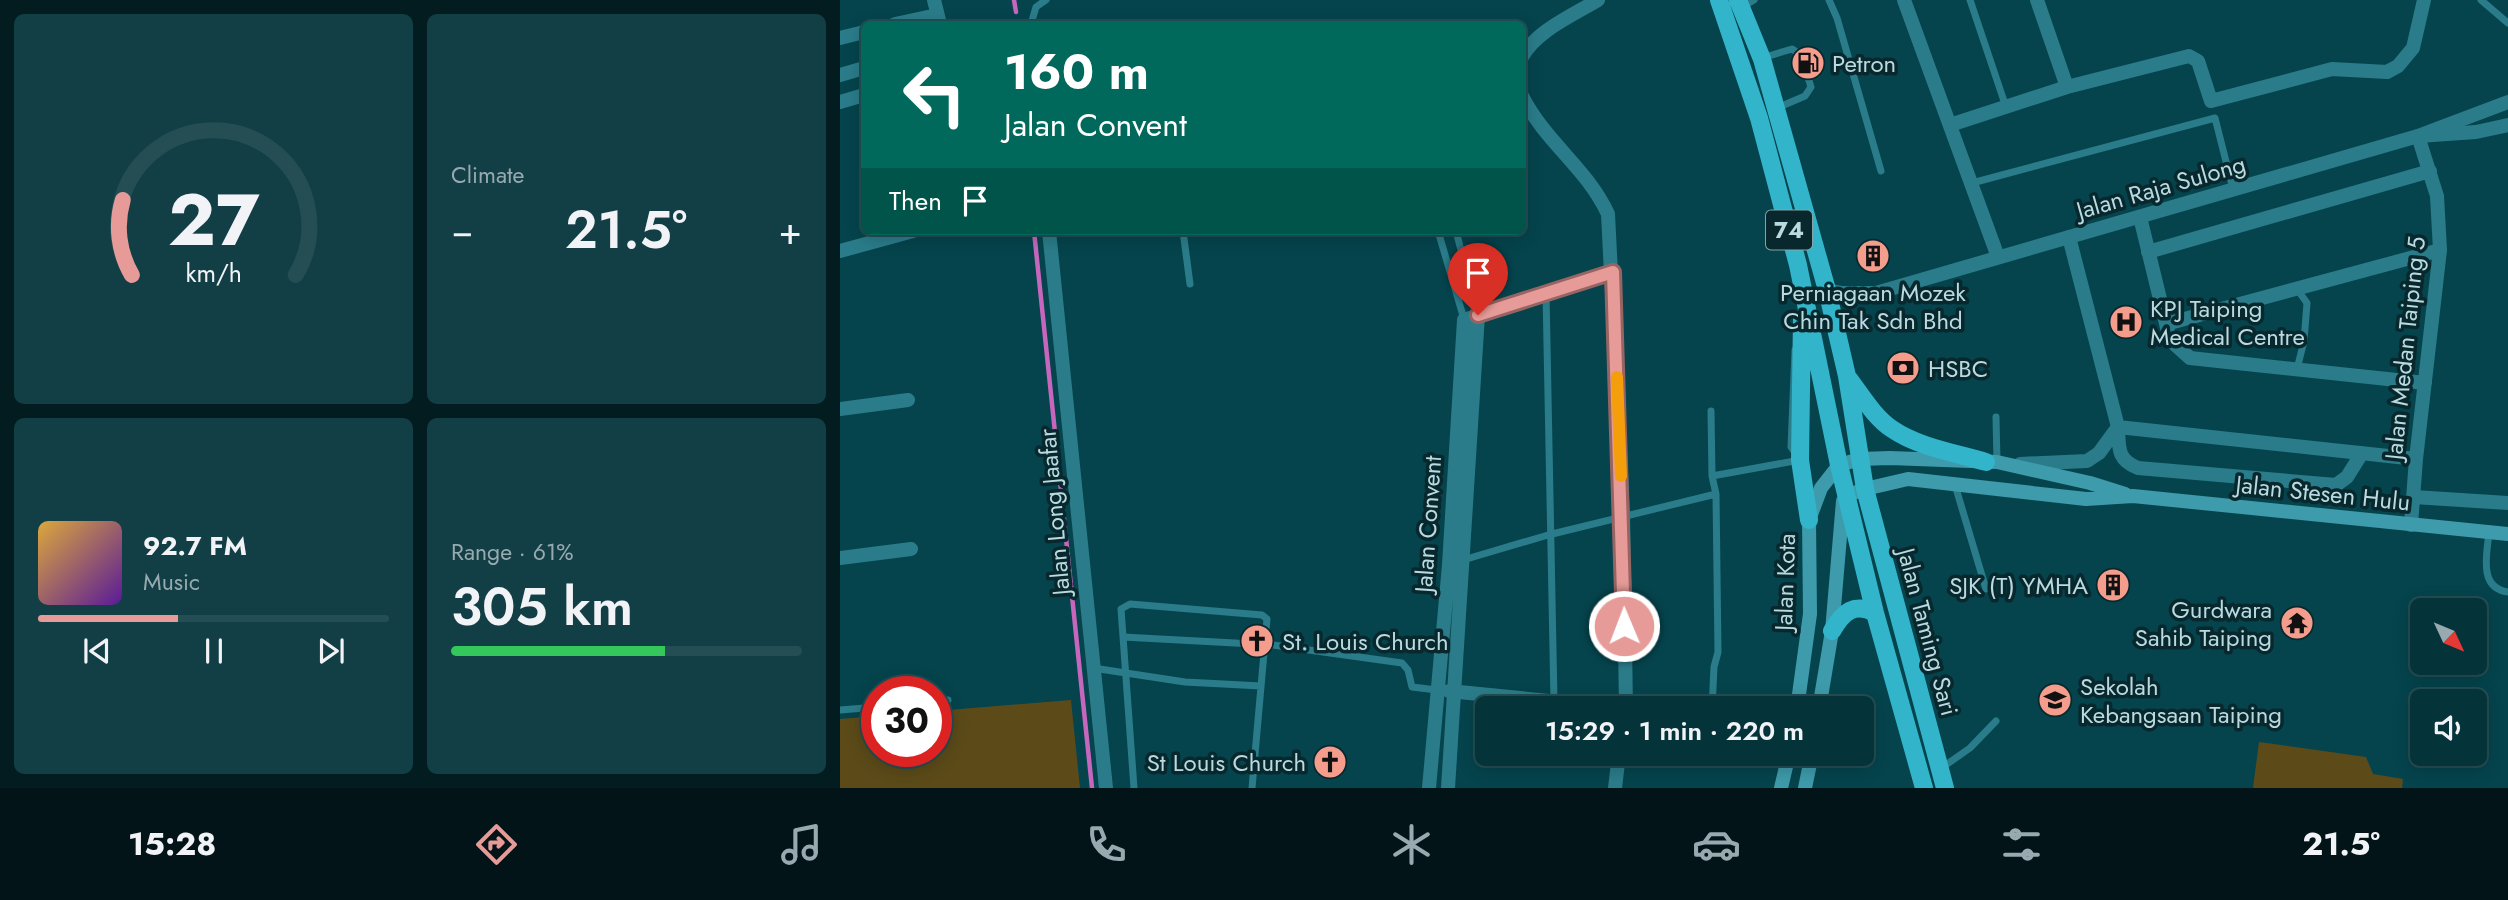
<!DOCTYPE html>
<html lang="en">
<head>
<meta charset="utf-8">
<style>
	body { margin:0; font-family:Jost,sans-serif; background:#123f45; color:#f1f3f6; height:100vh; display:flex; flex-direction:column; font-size:26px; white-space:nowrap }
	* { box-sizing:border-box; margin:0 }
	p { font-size:23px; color:#97aaaf }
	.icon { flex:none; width:38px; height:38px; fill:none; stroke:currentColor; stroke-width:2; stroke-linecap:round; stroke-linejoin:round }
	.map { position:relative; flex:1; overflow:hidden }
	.side { display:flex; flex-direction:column; gap:14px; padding:14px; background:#021c20; width:840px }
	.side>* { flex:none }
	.banner { position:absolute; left:21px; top:21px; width:665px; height:214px; border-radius:10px; box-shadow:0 4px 18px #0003,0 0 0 2px #254e54; background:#00695c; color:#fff; overflow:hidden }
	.needle { width:46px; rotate:134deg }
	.tools { position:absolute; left:1570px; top:598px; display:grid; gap:14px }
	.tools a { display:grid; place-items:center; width:77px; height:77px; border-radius:10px; background:#04333a; box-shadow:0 4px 18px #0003,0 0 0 2px #254e54; font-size:35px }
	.speed { position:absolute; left:21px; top:676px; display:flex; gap:14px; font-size:35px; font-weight:700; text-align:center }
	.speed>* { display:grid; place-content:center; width:91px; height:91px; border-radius:50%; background:#04333a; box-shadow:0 4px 18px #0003,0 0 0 2px #254e54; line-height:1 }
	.speed .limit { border:10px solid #d22; background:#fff; color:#111 }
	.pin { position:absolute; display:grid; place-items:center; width:60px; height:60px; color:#fff; margin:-72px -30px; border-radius:50% 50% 50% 0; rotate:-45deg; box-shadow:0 0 7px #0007 }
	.pin .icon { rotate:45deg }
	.me { position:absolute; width:77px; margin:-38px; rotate:359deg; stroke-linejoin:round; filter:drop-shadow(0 0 5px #0008) }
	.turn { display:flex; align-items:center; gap:24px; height:147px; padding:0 28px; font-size:32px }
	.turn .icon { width:91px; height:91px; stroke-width:2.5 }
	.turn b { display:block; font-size:49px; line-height:60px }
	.then { display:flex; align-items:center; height:66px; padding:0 28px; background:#0003; gap:14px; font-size:26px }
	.big { font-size:52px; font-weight:600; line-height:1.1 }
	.side .tile { flex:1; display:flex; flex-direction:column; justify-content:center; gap:10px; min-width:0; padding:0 24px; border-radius:10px; background:#123f45 }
	.side .dial { align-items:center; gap:0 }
	.dial svg { height:182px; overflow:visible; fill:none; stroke:#254e54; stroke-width:7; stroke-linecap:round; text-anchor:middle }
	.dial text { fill:#f1f3f6; stroke:none }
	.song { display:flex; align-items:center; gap:21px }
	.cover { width:84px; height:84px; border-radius:10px; background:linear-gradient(135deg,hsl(40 70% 55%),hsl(270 70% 35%)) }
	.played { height:7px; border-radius:4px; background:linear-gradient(90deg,#e69b98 40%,#254e54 40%) }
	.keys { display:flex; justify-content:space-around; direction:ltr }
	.heat { display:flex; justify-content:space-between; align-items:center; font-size:38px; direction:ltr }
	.charge { height:10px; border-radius:5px; background:linear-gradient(90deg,#34c759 61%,#254e54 0) }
	.side .tiles { flex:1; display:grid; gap:14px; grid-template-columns:repeat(2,1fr) }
	.trip { position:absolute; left:635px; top:696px; width:399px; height:70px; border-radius:10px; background:#04333a; box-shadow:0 4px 18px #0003,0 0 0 2px #254e54; font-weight:600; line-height:70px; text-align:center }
	.menu { display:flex; height:112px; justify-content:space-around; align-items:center; background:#021417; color:#97aaaf }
	.menu .icon { width:49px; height:49px }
	.menu .selected { color:#e69b98 }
	.menu b { font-size:32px; color:#f1f3f6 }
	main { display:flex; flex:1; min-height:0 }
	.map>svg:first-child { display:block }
	.green { fill:#5c4b19 }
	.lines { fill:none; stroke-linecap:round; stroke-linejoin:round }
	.stream { stroke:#c667bd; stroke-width:4.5 }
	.service { stroke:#2b7c8a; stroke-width:7 }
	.minor { stroke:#2b7c8a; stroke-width:14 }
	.tertiary { stroke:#2b7c8a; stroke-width:14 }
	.secondary { stroke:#3e9bab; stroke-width:14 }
	.primary { stroke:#32b5ca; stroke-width:18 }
	.route-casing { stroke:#966563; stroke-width:18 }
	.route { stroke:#e69b98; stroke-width:12 }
	.slow { stroke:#f59e0b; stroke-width:12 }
	.labels { text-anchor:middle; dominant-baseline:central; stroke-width:7; stroke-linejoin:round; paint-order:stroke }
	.shield { fill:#08282d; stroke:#83a5aa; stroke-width:2 }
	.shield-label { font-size:23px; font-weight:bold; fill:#b8dae0 }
	.poi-label { font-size:24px; fill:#b8dae0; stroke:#08282d; text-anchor:start }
	.street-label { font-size:24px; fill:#b8dae0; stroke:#08282d }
</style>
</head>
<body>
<main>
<section class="side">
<div class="tiles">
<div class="tile dial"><svg viewBox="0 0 100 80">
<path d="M14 69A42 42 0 1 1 86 69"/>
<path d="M14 69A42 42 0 0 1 10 36" stroke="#e69b98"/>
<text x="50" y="56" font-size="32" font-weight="700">27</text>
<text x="50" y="72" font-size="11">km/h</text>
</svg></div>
<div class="tile"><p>Climate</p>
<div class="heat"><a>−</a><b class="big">21.5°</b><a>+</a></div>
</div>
<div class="tile">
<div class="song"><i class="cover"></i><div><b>92.7 FM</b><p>Music</p></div></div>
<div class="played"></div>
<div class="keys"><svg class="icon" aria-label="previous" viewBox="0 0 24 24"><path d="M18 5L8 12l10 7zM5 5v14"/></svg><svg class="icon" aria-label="pause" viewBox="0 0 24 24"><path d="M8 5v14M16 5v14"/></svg><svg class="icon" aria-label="next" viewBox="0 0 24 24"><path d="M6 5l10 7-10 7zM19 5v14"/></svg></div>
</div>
<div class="tile"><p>Range · 61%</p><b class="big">305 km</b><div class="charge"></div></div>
</div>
</section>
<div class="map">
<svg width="1668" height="788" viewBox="0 0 1668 788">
	<rect width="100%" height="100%" fill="#05444d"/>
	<path class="green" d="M231 700 240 788H0V719L37 716V751H96V711Z
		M1419 742 1526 757 1533 774 1563 779 1562 788H1413Z"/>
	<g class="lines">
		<path class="stream" d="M174 0 176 12
			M194 231 252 788"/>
		<path class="service" d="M989 0 997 18 1041 171
			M1130 0 1166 107
			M1641 0 1668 23
			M902 7 914 0
			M191 24 196 7 206 0
			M922 58 952 49 961 55 971 87 965 96 937 108
			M1132 183 1375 118 1393 189
			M343 231 350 284
			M598 231 624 319
			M616 231 638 315
			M1457 289 1467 303 1464 341 1457 369
			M706 293 714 701
			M871 411 872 476 876 494 878 652 874 667 872 709
			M1156 417 1157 462
			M872 476 960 460 951 447 955 350
			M1115 485 1146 589
			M1649 532C1647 554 1638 588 1668 592
			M623 560 708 535 876 494
			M283 637 433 645 562 663 568 670 572 687 597 690
			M253 668 345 682 421 686
			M96 701 108 700
			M0 710 37 707
			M1100 769 1130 748 1156 721
			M294 788 281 609 290 604 422 615 427 619 412 788"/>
		<path class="minor" d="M94 0 100 24
			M1064 0 1158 257
			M1197 0 1227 87
			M55 24 97 15
			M0 38 24 32
			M682 57C696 31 733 15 758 0
			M0 75 24 68
			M682 96C706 143 746 167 768 214L783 512 786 709
			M0 102 24 95
			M1110 125 1227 87 1349 56 1358 61 1371 101 1492 69 1547 72 1558 66 1573 48 1584 0
			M1300 217 1330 340 1350 358 1585 383
			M209 231 266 788
			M0 251 73 231
			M1308 252 1590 171
			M1326 324 1600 250
			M0 409 68 400
			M1522 453 1507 477 1496 485 1298 468C1277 460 1279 448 1278 427L1576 459
			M1180 464 1247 461 1259 453 1278 427 1229 237
			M1574 497 1668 503
			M1571 525 1576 459 1600 250 1597 196 1578 136 1668 102
			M0 558 71 549
			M609 691 790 709
			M589 788 609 565 624 320 773 272
			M608 788 638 315
			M775 788 779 754"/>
		<path class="tertiary" d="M987 290 1002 293H1036L1578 136 1636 132 1668 125"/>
		<path class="secondary" d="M957 709 970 614 969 520 981 488 999 465 1020 459 1050 458 1157 462 1250 483 1285 494
			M979 709 992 631 1003 501 1008 495 1025 489 1068 479 1246 499 1293 496 1668 534
			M941 788 949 754
			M965 788 972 754"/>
		<path class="primary" d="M879 0 919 118 958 265 999 465 1035 613 1084 788
			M898 0 922 59 987 290 1007 376 1025 489 1105 788
			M962 318 960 460 969 520
			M1009 379C1022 396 1034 417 1052 429 1078 447 1116 453 1146 462
			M992 631C1003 612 1014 602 1035 613"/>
	</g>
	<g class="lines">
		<defs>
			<path id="route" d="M638 315 773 272 784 626"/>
		</defs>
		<use href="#route" class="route-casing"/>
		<use href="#route" class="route"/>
		<path class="slow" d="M777 377 781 476"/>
	</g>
	<defs>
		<symbol id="fuel-disc" viewBox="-11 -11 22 22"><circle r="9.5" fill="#f59d8d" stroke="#08282d"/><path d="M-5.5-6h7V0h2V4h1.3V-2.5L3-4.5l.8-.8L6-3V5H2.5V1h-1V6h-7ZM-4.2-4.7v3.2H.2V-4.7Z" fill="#111"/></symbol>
		<symbol id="building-disc" viewBox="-11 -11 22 22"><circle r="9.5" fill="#f59d8d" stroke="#08282d"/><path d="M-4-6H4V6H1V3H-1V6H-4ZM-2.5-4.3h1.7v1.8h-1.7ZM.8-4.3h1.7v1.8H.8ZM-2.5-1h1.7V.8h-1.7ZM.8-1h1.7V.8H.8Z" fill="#111"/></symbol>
		<symbol id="hospital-disc" viewBox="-11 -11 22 22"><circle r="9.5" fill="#f59d8d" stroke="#08282d"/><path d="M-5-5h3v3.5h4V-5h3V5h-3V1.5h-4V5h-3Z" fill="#111"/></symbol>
		<symbol id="bank-disc" viewBox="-11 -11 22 22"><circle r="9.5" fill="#f59d8d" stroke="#08282d"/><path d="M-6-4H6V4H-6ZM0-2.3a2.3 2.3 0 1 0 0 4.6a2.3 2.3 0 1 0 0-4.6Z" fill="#111"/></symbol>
		<symbol id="temple-disc" viewBox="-11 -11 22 22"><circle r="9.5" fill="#f59d8d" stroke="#08282d"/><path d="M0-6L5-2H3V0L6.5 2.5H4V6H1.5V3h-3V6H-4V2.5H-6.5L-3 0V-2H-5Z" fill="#111"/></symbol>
		<symbol id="church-disc" viewBox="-11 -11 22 22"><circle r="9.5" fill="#f59d8d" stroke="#08282d"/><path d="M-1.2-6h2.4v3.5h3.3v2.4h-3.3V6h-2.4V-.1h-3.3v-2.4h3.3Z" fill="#111"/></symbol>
		<symbol id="school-disc" viewBox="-11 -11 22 22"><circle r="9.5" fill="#f59d8d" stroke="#08282d"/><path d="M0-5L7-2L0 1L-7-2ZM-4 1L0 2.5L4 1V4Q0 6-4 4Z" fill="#111"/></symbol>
	</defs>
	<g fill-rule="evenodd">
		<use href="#fuel-disc" x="949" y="44" width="38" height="38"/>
		<use href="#building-disc" x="1014" y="237" width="38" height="38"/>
		<use href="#hospital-disc" x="1267" y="303" width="38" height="38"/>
		<use href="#bank-disc" x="1044" y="349" width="38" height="38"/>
		<use href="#building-disc" x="1254" y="566" width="38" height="38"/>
		<use href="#temple-disc" x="1438" y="604" width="38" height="38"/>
		<use href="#church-disc" x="398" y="622" width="38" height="38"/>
		<use href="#school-disc" x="1196" y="681" width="38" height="38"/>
		<use href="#church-disc" x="471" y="743" width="38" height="38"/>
	</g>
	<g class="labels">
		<rect class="shield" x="926" y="210.5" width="46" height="39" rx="5"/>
		<g class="shield-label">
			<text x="949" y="230">74</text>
		</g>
		<g class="poi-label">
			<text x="992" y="63">Petron</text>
			<text x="1033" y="292" text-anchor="middle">Perniagaan Mozek<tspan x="1033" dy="28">Chin Tak Sdn Bhd</tspan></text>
			<text x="1310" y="308">KPJ Taiping<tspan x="1310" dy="28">Medical Centre</tspan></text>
			<text x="1088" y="368">HSBC</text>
			<text x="1248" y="585" text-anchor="end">SJK (T) YMHA</text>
			<text x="1432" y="609" text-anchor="end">Gurdwara<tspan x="1432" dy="28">Sahib Taiping</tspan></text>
			<text x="442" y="641">St. Louis Church</text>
			<text x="1240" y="686">Sekolah<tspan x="1240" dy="28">Kebangsaan Taiping</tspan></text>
			<text x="466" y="762" text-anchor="end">St Louis Church</text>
		</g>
		<g class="street-label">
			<text transform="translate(1321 187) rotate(-16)">Jalan Raja Sulong</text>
			<text transform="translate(1565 348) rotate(-84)">Jalan Medan Taiping 5</text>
			<text transform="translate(1483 493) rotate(6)">Jalan Stesen Hulu</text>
			<text transform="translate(214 512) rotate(-95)">Jalan Long Jaafar</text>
			<text transform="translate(588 524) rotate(-86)">Jalan Convent</text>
			<text transform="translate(945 582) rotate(-88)">Jalan Kota</text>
			<text transform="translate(1088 632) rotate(75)">Jalan Taming Sari</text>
		</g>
	</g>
</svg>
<div class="tools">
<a><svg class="needle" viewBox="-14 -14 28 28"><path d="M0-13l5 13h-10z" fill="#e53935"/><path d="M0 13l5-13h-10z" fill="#97aaaf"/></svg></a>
<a><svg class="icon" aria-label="sound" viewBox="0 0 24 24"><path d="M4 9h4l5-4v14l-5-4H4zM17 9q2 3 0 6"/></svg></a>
</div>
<div class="speed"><div class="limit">30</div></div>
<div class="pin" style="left:638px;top:315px;background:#d93025"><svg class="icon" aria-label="arrive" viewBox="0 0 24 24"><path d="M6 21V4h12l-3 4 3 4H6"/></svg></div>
<svg class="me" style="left:784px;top:626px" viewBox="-20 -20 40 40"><circle r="17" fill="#e69b98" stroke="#fff" stroke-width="3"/><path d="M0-11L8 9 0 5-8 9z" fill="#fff"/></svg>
<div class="trip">15:29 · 1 min · 220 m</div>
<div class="banner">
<div class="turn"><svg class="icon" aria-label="left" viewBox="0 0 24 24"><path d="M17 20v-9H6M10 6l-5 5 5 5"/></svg><div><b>160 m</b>Jalan Convent</div></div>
<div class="then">Then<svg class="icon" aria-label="arrive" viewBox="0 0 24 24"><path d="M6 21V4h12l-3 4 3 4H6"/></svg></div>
</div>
</div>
</main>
<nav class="menu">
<b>15:28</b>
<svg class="icon selected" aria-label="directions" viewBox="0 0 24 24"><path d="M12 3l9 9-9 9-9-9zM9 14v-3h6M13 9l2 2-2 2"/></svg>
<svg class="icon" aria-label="music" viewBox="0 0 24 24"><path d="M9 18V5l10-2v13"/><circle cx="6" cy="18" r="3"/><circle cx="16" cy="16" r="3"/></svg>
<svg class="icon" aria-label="phone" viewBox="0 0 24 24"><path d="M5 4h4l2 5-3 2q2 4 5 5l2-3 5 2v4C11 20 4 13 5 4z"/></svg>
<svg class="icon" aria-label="climate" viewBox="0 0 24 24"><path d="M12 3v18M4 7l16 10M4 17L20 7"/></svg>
<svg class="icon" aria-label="car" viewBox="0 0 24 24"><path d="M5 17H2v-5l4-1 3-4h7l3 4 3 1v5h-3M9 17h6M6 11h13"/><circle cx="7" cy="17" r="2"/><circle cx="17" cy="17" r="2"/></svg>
<svg class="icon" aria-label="filters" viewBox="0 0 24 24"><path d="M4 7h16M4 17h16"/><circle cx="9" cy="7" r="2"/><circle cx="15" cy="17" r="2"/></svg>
<b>21.5°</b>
</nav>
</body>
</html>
